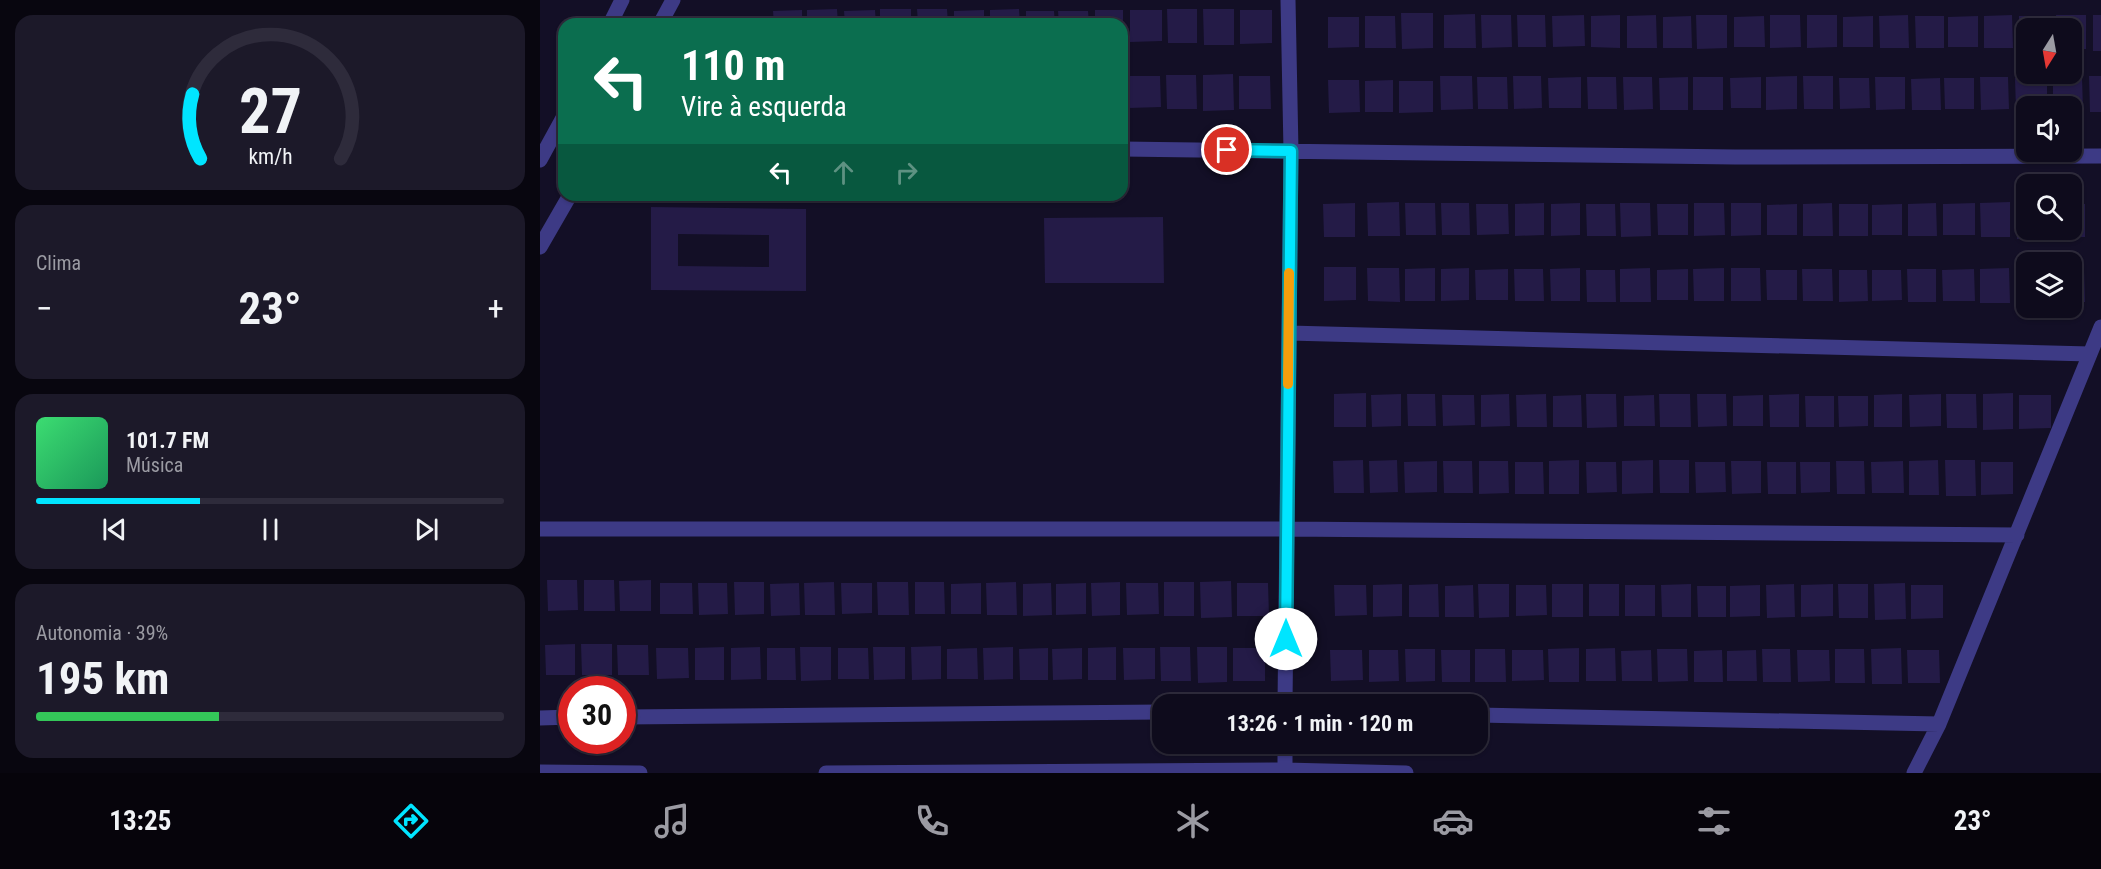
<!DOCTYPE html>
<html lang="pt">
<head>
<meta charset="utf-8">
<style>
	body { margin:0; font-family:"Roboto Condensed",sans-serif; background:#1c1929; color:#f1f3f6; height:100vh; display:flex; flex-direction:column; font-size:22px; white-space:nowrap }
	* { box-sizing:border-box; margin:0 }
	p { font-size:20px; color:#9b9ba3 }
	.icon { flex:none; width:33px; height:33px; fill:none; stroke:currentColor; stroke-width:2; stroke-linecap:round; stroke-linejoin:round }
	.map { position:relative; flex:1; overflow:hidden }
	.side { display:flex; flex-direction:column; gap:15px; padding:15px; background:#08060f; width:540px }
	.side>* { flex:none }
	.hud { position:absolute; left:18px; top:18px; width:570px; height:183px; border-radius:18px; box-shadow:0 2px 4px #0004,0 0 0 2px #2e2b3b; background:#0b6e4f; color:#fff; overflow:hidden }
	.needle { width:39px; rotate:191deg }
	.fabs { position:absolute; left:1476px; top:18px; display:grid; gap:12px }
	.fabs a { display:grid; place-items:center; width:66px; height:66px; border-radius:12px; background:#0e0b1c; box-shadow:0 2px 4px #0004,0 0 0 2px #2e2b3b; font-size:30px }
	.speed { position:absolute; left:18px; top:676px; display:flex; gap:12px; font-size:30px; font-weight:700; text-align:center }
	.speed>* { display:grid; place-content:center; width:78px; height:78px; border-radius:50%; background:#0e0b1c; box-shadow:0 2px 4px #0004,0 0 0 2px #2e2b3b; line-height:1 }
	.speed .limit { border:9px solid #d22; background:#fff; color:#111 }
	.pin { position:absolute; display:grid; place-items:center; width:51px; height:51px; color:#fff; margin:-26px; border:3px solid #fff; border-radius:50%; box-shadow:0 2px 6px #0007 }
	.me { position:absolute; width:66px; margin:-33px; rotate:0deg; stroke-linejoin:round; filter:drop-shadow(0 0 4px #0008) }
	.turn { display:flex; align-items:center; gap:21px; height:126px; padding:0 24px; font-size:27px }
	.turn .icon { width:78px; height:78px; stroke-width:2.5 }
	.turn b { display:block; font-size:42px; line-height:51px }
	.lanes { display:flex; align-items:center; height:57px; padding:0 24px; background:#0003; justify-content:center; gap:30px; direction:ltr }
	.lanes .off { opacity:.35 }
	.big { font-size:45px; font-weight:700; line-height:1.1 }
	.side .widget { flex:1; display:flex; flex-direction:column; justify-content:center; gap:9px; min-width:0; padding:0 21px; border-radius:18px; background:#1c1929 }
	.side .dial { align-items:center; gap:0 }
	.dial svg { height:156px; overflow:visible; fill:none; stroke:#2e2b3b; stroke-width:7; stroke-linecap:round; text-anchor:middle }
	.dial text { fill:#f1f3f6; stroke:none }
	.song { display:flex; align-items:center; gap:18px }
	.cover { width:72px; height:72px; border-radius:9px; background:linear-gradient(135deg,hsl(140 70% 55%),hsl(150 70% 35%)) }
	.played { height:6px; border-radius:3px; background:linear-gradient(90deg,#00e5ff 35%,#2e2b3b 35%) }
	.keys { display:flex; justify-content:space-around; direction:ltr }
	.heat { display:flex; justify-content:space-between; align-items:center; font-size:33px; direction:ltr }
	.charge { height:9px; border-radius:4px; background:linear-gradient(90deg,#34c759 39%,#2e2b3b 0) }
	.trip { position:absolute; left:612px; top:694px; width:336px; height:60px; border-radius:18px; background:#0e0b1c; box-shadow:0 2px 4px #0004,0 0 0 2px #2e2b3b; font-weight:700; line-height:60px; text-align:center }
	.tab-bar { display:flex; height:96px; justify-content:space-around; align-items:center; background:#06040b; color:#9b9ba3 }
	.tab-bar .icon { width:42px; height:42px }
	.tab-bar .on { color:#00e5ff }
	.tab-bar b { font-size:27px; color:#f1f3f6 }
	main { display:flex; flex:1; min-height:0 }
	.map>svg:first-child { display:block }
	.building { fill:#241b47; fill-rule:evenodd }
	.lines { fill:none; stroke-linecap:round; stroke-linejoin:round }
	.minor { stroke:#3d3a85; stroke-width:15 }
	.route-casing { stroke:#0095a6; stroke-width:15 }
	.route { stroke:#00e5ff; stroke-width:10 }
	.slow { stroke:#f59e0b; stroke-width:10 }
</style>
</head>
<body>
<main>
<section class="side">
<div class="widget dial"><svg viewBox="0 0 100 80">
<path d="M14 69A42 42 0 1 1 86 69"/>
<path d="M14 69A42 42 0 0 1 10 36" stroke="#00e5ff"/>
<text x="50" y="56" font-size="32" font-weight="700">27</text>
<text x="50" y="72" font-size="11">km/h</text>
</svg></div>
<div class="widget"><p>Clima</p>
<div class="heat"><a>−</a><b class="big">23°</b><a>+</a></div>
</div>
<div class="widget">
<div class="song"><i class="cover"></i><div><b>101.7 FM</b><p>Música</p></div></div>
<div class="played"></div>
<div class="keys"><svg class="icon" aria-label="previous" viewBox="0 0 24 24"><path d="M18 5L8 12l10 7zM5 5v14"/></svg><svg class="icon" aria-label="pause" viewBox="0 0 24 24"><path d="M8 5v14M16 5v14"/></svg><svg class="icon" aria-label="next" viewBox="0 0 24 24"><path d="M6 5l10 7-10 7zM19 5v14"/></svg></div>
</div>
<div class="widget"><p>Autonomia · 39%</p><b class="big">195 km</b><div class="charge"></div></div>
</section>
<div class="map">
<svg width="1561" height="773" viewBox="0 0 1561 773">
	<rect width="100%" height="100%" fill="#130f26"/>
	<path class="building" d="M297 9 298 24H267V10Z
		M340 9H371V24H340Z
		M377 9H407L408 24H378Z
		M479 9 480 24H450V10Z
		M627 9H657V43H628Z
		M663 9H694V45H664Z
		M262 10V24H234L233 11Z
		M335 10 336 24H305L304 11Z
		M444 10V24H414V11Z
		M555 10H583V24H555Z
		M590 10H622V41L590 42Z
		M700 10H732V43L700 44Z
		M486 11H514L515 24H486Z
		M518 11H548L549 24H519Z
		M861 13H893V48L862 49Z
		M935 14 936 48H904V15Z
		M941 15H971L972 47 942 48Z
		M977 15H1005L1006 47H978Z
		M1044 15 1045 46 1013 47 1012 16Z
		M1080 15V48L1051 47V16Z
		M1116 15 1117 48H1087V16Z
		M1156 15H1187V48L1157 49Z
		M1230 15H1260L1261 47 1230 48Z
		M1267 15H1297V47L1267 48Z
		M1368 15 1369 48H1340L1339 16Z
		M1472 15 1473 48H1444V16Z
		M1516 15H1546V49H1532V28H1517Z
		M1553 15H1561V51H1553Z
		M825 16H855L856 48H825Z
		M1151 16 1152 48H1123V17Z
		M1224 16 1225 47H1194V17Z
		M1333 16V47H1303V17Z
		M1375 16H1404V48H1376Z
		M1438 16V47H1408V17Z
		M1479 16H1511V28H1486V48H1479Z
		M788 17H819V47L788 48Z
		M693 74 694 110 663 111V75Z
		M626 75H656L657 109H627Z
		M588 76H620L621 107 589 108Z
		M699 76H730L731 109H699Z
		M900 76H932L933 109 901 110Z
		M973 76H1001L1002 108 974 109Z
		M1257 76V109L1226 110V77Z
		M1263 76H1293V109H1264Z
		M1549 76H1561V112H1550Z
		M937 77H967L968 109H938Z
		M1041 77V108H1009L1008 78Z
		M1047 77H1076L1077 109H1048Z
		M1083 77H1112L1113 109 1084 110Z
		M1148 77V110H1120L1119 78Z
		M1153 77H1183V110H1153Z
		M1221 77V108H1191L1190 78Z
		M1335 77H1365V109L1336 110Z
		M1440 77H1468L1469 109 1441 110Z
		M1507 77V106L1476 110 1475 78Z
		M1513 77H1542L1543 110 1532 111V106H1513Z
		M1299 78H1329L1330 108 1300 109Z
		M1400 78 1401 110H1372L1371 79Z
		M1404 78H1434V109H1405Z
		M788 80H819L820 112 789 113Z
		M853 80V112H825V81Z
		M859 81H893V112L859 113Z
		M859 202 860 236H828L827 203Z
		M1470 202V237H1441L1440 203Z
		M1486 202V230H1507L1508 238 1477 239 1476 203Z
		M815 203V237H784L783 204Z
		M865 203H895L896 235H866Z
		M901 203H929L930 235H902Z
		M1004 203V235L975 236V204Z
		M1040 203V235L1011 236V204Z
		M1080 203H1110L1111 236 1081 237Z
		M1154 203H1184L1185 235 1154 236Z
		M1191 203H1221V235L1191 236Z
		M1292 203 1293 236H1263V204Z
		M1396 203 1397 236H1368V204Z
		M1435 203V235H1403V204Z
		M936 204H968L969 234 937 235Z
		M1046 204H1075L1076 236H1047Z
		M1117 204H1148V235H1118Z
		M1257 204V235H1227V205Z
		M1299 204H1328V236H1299Z
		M1362 204V235H1332V205Z
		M1532 204H1545V237H1513V230H1532Z
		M111 207 266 209V291L111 290ZM138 234 229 235V267L138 266Z
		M623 217 624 283H505L504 218Z
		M784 267H816V300L784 301Z
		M827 268H859L860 302 828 301Z
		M895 268V301H865V269Z
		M929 268V300L901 301V269Z
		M1040 268V301H1011L1010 269Z
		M1110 268 1111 302H1080V269Z
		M1184 268V301H1154L1153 269Z
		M1191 268H1220L1221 301H1191Z
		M1469 268 1470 303H1440V269Z
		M1476 268H1486V304H1476Z
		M968 269V300H936L935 270Z
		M974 269H1003L1004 301H975Z
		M1148 269V300H1117V270Z
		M1262 269H1292L1293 301H1263Z
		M1367 269H1396V302H1368Z
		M1434 269 1435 301H1403L1402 270Z
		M1532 269H1544L1545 302 1532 303Z
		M1046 270H1075L1076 302H1047Z
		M1226 270H1257V300H1227Z
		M1299 270H1327L1328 301 1299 302Z
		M1332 270H1361L1362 300 1332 301Z
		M826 393V427H794V394Z
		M1473 393V429L1443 430V394Z
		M861 394V426L832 427 831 395Z
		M867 394H895L896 426H868Z
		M969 394 970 426 941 427V395Z
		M1006 394 1007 427H977L976 395Z
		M1046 394H1076L1077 427 1047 428Z
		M1119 394H1150L1151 427H1120Z
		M1157 394H1186L1187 426 1158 427Z
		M1259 394V427H1230L1229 395Z
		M1362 394V427H1334V395Z
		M1401 394V426L1370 427 1369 395Z
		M1406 394H1436L1437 428H1407Z
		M902 395H934L935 425 903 426Z
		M1041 395 1042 427H1013V396Z
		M1114 395 1115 426H1084V396Z
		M1223 395V426H1193V396Z
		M1479 395H1511V428L1479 429Z
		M1265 396H1294V427H1266Z
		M1298 396H1328V426L1299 427Z
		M823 460 824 493H794L793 461Z
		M857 460 858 492 830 493 829 461Z
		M1039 460V494H1009V461Z
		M1113 460V493L1082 494V461Z
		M1119 460H1149V493H1120Z
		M1398 460 1399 495H1369V461Z
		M1405 460H1435L1436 496H1406Z
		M897 461V492L865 493 864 462Z
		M903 461H932L933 493H904Z
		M939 461H968L969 493 939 494Z
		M1191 461H1221V493L1192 494Z
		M1296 461H1324L1325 494H1297Z
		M1363 461 1364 493H1332L1331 462Z
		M975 462H1003L1004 494H975Z
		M1046 462H1076L1077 492 1047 493Z
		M1155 462H1185L1186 492 1156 493Z
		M1227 462H1256V494H1228Z
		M1260 462H1290V492L1261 493Z
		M1441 462H1473V494L1441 495Z
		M7 580H37L38 610 8 611Z
		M44 580H74L75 611H44Z
		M111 580V611H80L79 581Z
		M691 581 692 617 661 618 660 582Z
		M194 582H224V614L195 615Z
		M294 582 295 615H265L264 583Z
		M337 582H368L369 615H338Z
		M375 582H404L405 614H375Z
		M476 582 477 615H447L446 583Z
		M580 582V615L552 616 551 583Z
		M624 582H654V616H624Z
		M120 583H152L153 614H120Z
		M158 583H187L188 614 159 615Z
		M259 583 260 615 231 616 230 584Z
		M301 583H332V613L302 614Z
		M441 583V614H411V584Z
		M511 583 512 615 483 616V584Z
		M546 583V614L516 615V584Z
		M586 583H618L619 614 587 615Z
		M697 583H728L729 616H697Z
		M1365 583 1366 619 1335 620 1334 584Z
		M862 584V616L833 617V585Z
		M898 584 899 617H869V585Z
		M938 584H969V617L939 618Z
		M1012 584H1043V617H1012Z
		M1049 584H1079V616H1049Z
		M1151 584V617H1122L1121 585Z
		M1254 584 1255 617 1227 618 1226 585Z
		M1293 584V616L1261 617V585Z
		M1298 584H1328V618H1299Z
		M794 585H826L827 615 795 616Z
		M933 585 934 617H905V586Z
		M976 585H1006L1007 615 976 616Z
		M1085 585H1115V616H1085Z
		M1220 585V616L1190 617V586Z
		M1371 585H1403V618L1371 619Z
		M1157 586H1186V617H1158Z
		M35 644V675H6L5 645Z
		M41 644H72V675H42Z
		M77 645H108L109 675H78Z
		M401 646V679L372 680 371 647Z
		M184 647V680H155V648Z
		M220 647 221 679 191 680V648Z
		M260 647H291V680L261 681Z
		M333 647H365V679L334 680Z
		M473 647V679L444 680 443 648Z
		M576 647V680H548V648Z
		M620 647H650L651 681H621Z
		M657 647H687V682L658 683Z
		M116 648H148L149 678 117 679Z
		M227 648H255L256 680H227Z
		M298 648H328L329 679H298Z
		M437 648 438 679H407V649Z
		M508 648V680H480L479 649Z
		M542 648V679L513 680 512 649Z
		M583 648H615V679L584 680Z
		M693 648H725V681H693Z
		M1039 648V682H1009L1008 649Z
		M1075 648 1076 681H1046V649Z
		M1361 648 1362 684H1332L1331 649Z
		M865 649H895V681L866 682Z
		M935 649H965L966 682H935Z
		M1117 649H1147L1148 681 1118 682Z
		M1222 649H1250L1251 682H1223Z
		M1295 649H1324L1325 683H1295Z
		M790 650H822L823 680 791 681Z
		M829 650H858L859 681 829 682Z
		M901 650H930V682H902Z
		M972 650H1003L1004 680 972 681Z
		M1111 650 1112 681H1082L1081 651Z
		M1182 650 1183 682H1154V651Z
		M1216 650 1217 681H1187V651Z
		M1257 650H1289L1290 681 1258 682Z
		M1367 650H1399L1400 683H1368Z"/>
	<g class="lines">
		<path class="minor" d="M70 24 82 0
			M120 24 133 0
			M582 149 1195 157 1561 156
			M0 160 24 116
			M0 247 30 195
			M749 333 1550 354
			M0 529H746L1477 535
			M745 705 751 151 748 0
			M938 715 1399 724
			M82 717 622 712
			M0 718 32 717
			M745 744V773
			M0 772 100 773
			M286 773 745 770 866 773
			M1374 773 1399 724 1561 327"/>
	</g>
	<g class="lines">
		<defs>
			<path id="route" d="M687 150 751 151 746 639"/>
		</defs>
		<use href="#route" class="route-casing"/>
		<use href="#route" class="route"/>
		<path class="slow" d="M748 384 749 273"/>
	</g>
</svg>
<div class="fabs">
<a><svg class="needle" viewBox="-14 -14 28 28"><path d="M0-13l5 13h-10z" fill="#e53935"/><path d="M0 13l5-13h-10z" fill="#9b9ba3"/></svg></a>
<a><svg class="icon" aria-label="sound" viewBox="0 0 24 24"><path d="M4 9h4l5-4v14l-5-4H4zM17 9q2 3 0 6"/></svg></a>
<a><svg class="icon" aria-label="search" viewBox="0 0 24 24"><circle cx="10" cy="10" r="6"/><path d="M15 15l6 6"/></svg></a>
<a><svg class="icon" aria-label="layers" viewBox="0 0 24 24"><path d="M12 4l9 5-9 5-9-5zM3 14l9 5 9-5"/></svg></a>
</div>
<div class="speed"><div class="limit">30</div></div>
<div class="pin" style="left:687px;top:150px;background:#d93025"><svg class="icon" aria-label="arrive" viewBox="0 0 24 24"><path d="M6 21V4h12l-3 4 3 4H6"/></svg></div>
<svg class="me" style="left:746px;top:639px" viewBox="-20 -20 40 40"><circle r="19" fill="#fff"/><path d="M0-13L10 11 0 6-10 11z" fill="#00e5ff"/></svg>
<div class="trip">13:26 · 1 min · 120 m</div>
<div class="hud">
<div class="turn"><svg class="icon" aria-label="left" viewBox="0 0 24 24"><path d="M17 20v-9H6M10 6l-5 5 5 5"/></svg><div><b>110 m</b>Vire à esquerda</div></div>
<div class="lanes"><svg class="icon" aria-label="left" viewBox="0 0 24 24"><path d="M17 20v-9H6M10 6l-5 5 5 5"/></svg><svg class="icon off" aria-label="ahead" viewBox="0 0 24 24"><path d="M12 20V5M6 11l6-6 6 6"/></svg><svg class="icon off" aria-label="right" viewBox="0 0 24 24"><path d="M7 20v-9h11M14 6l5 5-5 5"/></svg></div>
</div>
</div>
</main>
<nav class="tab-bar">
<b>13:25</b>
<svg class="icon on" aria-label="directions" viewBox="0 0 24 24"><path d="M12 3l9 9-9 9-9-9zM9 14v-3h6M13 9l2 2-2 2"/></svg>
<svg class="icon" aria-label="music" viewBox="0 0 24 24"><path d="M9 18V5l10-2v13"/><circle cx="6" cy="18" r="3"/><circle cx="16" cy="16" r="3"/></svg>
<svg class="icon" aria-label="phone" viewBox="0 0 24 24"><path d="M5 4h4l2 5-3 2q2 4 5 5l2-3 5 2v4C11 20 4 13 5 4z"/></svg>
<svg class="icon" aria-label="climate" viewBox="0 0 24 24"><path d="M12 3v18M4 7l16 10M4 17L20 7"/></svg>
<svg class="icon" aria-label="car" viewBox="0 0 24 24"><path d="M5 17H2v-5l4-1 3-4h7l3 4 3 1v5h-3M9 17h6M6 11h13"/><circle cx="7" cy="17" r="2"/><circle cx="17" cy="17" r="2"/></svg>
<svg class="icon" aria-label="filters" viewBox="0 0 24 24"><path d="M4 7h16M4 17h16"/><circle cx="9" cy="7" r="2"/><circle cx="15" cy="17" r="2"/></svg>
<b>23°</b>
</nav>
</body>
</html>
